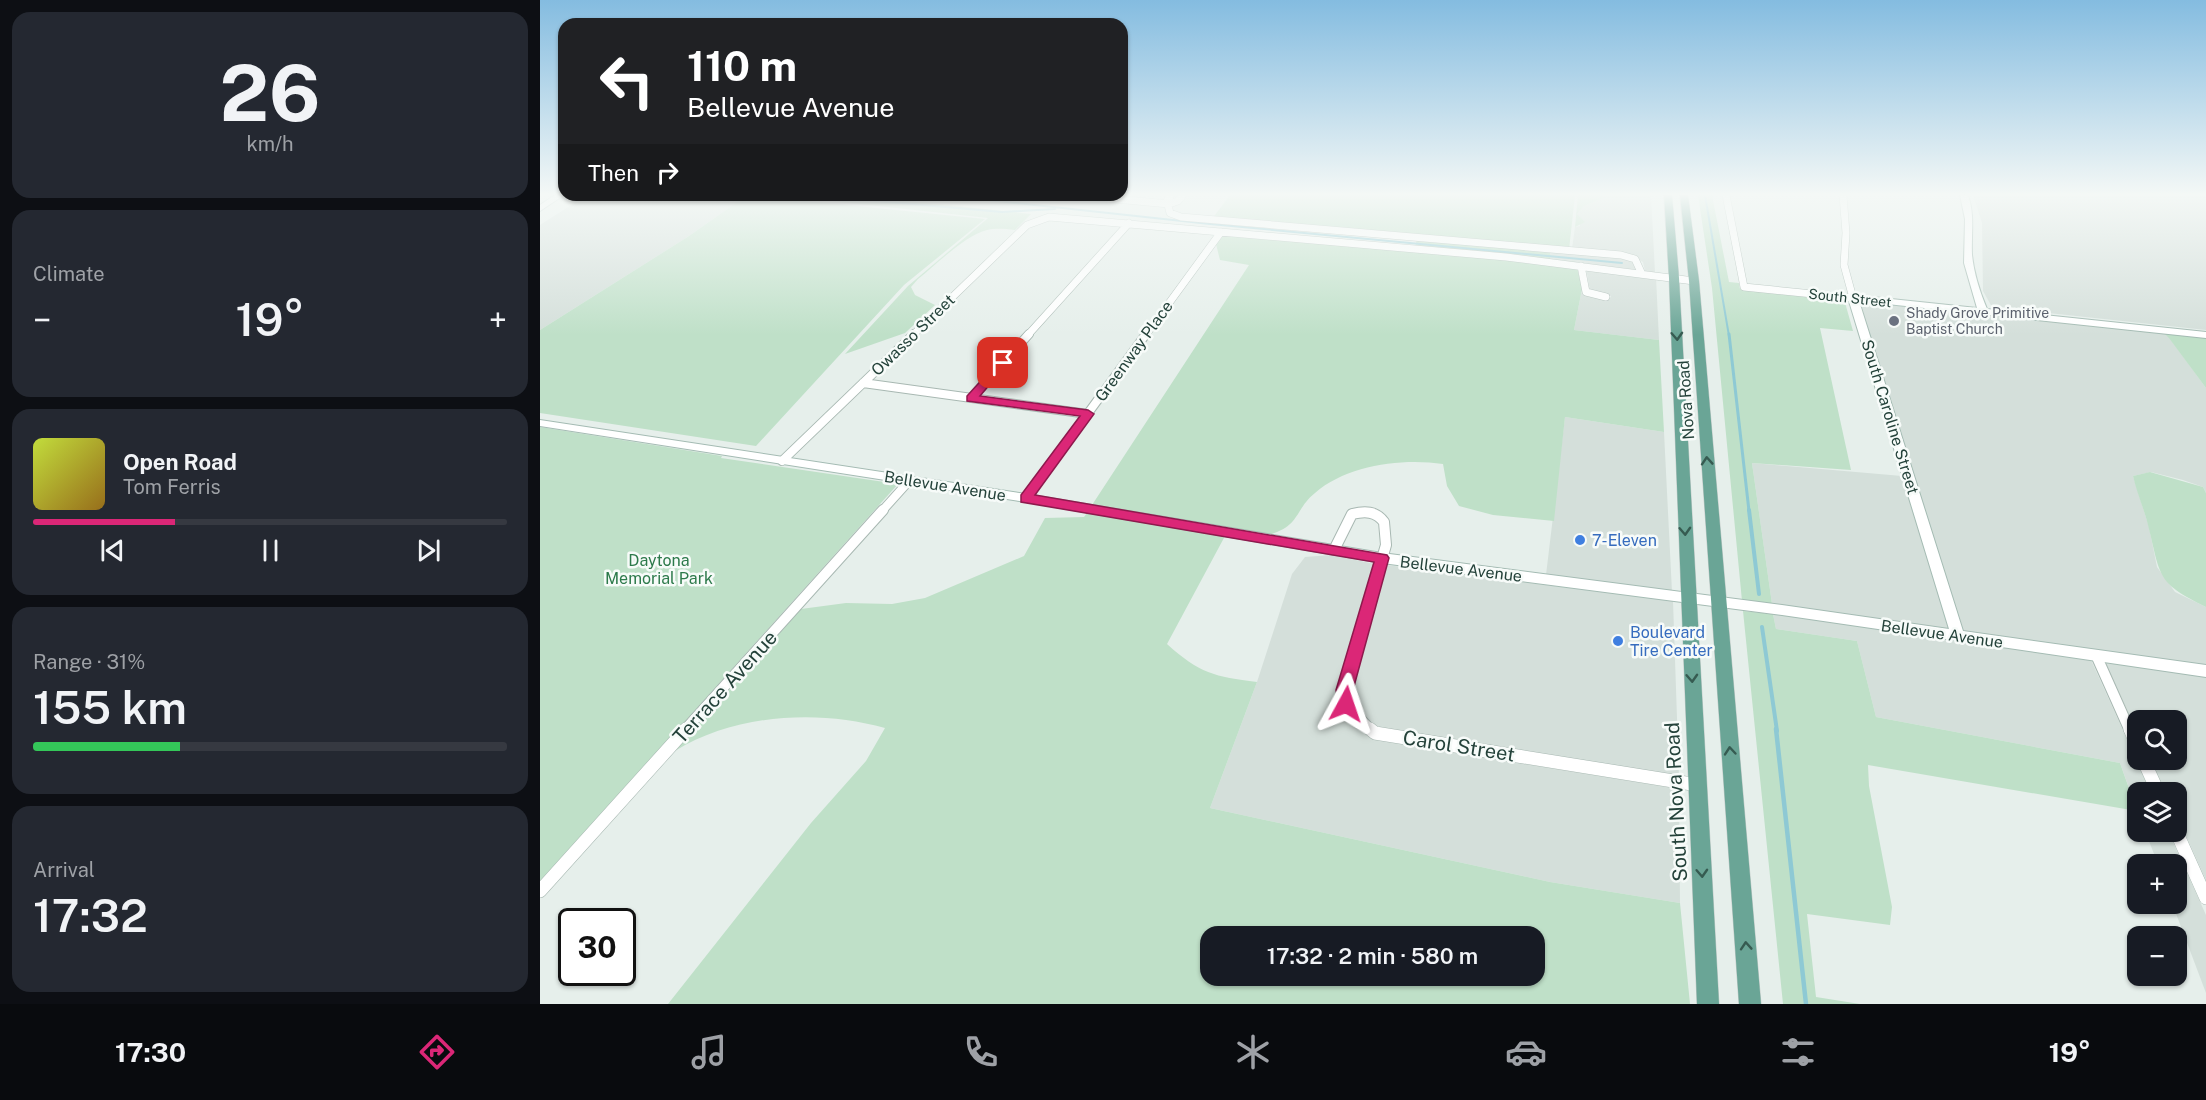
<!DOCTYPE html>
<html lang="en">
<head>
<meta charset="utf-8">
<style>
	body { margin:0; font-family:"Public Sans",sans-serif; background:#242831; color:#f1f3f6; height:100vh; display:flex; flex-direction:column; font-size:22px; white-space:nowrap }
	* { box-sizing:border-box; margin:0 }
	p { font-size:20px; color:#9ea1a6 }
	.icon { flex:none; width:33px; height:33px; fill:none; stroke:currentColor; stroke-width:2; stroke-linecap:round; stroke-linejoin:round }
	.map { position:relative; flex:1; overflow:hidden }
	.sheet { display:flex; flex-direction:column; gap:12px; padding:12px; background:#0d0f14; width:540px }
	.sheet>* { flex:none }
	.hud { position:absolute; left:18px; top:18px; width:570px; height:183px; border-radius:18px; box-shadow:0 2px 4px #0004; background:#202124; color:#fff; overflow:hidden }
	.tools { position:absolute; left:1587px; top:710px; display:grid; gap:12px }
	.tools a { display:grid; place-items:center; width:60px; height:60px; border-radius:12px; background:#171b24; box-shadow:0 2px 4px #0004; font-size:30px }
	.speed { position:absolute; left:18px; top:908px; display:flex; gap:12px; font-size:30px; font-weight:700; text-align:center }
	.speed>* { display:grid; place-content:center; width:78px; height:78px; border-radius:50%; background:#171b24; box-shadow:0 2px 4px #0004; line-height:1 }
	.speed .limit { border:3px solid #111; border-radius:9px; background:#fff; color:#111 }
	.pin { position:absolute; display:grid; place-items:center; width:51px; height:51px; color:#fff; margin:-26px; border-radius:12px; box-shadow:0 3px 9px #0006 }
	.me { position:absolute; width:66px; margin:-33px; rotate:5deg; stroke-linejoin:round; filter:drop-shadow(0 0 4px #0008) }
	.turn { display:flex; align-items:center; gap:21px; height:126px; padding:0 30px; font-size:27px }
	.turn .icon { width:78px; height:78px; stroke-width:2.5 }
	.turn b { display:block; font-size:42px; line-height:51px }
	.then { display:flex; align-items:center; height:57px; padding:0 30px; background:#0003; gap:12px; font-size:22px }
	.big { font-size:45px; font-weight:600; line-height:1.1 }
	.sheet .card { flex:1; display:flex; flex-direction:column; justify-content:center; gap:9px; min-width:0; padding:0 21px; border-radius:18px; background:#242831 }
	.sheet .dial { align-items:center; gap:0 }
	.dial b { font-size:78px; line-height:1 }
	.song { display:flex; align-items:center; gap:18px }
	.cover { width:72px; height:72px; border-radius:9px; background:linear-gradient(135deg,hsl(70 70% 55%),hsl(40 70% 35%)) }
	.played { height:6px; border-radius:3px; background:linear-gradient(90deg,#db2777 30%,#363941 30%) }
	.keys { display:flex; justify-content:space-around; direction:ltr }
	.heat { display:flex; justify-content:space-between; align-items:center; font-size:33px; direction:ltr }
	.charge { height:9px; border-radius:4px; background:linear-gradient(90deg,#34c759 31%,#363941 0) }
	.trip { position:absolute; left:660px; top:926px; width:345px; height:60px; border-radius:18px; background:#171b24; box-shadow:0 2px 4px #0004; font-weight:600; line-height:60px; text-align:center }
	.tabs { display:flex; height:96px; justify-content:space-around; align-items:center; background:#090b0e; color:#9ea1a6 }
	.tabs .icon { width:42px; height:42px }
	.tabs .active { color:#db2777 }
	.tabs b { font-size:27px; color:#f1f3f6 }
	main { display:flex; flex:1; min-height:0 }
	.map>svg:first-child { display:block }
	.built { fill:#d4dfda }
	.green { fill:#bfe0c8; fill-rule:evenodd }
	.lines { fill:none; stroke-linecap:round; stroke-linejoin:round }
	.stream-far3 { stroke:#8ec9d4; stroke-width:2 }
	.stream-far2 { stroke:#8ec9d4; stroke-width:3 }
	.stream-far1 { stroke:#8ec9d4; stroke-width:4 }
	.stream { stroke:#8ec9d4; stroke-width:4.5 }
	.street-far3-casing { stroke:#a8b8b2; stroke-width:8 }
	.street-far2-casing { stroke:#a8b8b2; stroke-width:10 }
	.street-far1-casing { stroke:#a8b8b2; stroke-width:12 }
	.street-casing { stroke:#a8b8b2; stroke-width:14 }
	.secondary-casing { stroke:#a4bbb3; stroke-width:2 }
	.primary-casing { stroke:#c2cac8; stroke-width:1 }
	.street-far3 { stroke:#fff; stroke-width:7 }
	.street-far2 { stroke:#fff; stroke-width:8 }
	.street-far1 { stroke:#fff; stroke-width:10 }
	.street { stroke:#fff; stroke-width:13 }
	.secondary { fill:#fff; fill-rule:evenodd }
	.primary { fill:#6aa596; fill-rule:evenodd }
	.oneway { stroke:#365b51 }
	.route { fill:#db2777; stroke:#8e194d; stroke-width:1.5 }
	.worship-dot { fill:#6b7280; stroke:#f7fbf9; stroke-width:2 }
	.shop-dot { fill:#3f7fe0; stroke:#f7fbf9; stroke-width:2 }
	.labels { text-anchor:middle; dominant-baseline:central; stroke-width:5; stroke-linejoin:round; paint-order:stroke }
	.far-street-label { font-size:14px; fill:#24423a; stroke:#f7fbf9 }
	.far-worship-label { font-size:14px; fill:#5b616d; stroke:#f7fbf9; text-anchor:start }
	.street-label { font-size:16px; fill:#24423a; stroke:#f7fbf9 }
	.shop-label { font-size:16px; fill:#366cbe; stroke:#f7fbf9; text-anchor:start }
	.park-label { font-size:16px; fill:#2d7a4b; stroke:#f7fbf9 }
	.near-street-label { font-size:20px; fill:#24423a; stroke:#f7fbf9 }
</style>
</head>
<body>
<main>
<section class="sheet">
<div class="card dial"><b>26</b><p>km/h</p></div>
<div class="card"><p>Climate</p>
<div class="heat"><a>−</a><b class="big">19°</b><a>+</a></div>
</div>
<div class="card">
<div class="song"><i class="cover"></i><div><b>Open Road</b><p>Tom Ferris</p></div></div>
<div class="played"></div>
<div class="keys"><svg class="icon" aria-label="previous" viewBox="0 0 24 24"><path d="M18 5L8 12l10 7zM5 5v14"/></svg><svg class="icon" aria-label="pause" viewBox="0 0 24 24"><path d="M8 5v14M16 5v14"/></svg><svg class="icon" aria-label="next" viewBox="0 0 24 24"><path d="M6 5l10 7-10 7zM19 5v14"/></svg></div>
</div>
<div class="card"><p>Range · 31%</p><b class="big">155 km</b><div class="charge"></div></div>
<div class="card"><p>Arrival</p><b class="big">17:32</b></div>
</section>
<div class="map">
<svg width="1666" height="1004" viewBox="0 0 1666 1004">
	<rect width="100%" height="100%" fill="#e6efeb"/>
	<path class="built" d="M47 195H207L149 236 0 330V225Z
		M1062 195H1111L1115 273 1105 271 1103 262 1091 255 1032 249 1035 227 1040 226 1037 214 1044 206 1062 198Z
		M1433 195H1666V330L1452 307 1443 291 1442 223Z
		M1010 251 1080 257 1092 260 1097 270 1010 259Z
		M1046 268 1116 277 1119 340 1034 330 1042 289 1043 294 1050 297 1069 300 1071 296 1050 291Z
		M1318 301 1624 333 1629 337 1666 388V493L1663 487 1643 480 1611 472 1593 476 1609 527 1617 567 1635 592 1666 607V666L1423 632Z
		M1025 417 1124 432 1132 592 1006 575Z
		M1212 463 1362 476 1409 630 1232 604Z
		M791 555 835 564 798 689 800 705 808 720 833 739 1139 789 1140 903 1010 882 670 808 717 682 752 574 765 557Z
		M846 565 1133 601 1139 776 839 727 818 712 811 689Z
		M1233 614 1551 660 1611 792H1598L1597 810 1580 763 1336 717 1317 641 1236 629Z
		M1565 662 1666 676V880L1637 816 1636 792H1625L1610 759H1636V720H1598L1597 732Z
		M1605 831H1628L1666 915V993L1632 903H1636V864H1618Z"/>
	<path class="green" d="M207 195 445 219 364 285 216 446 0 413V330L149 236Z
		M237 195H313L491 214 475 230C465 229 457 228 447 230 425 235 396 265 378 279L371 287 375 295 395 305 365 333 305 354 368 286 448 218Z
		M690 195H1035L1029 250 672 219Z
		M1038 195H1062L1063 198 1044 206 1037 214 1045 222 1035 227Z
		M1158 195H1172L1189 282 1199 283 1200 289 1304 299 1313 331 1280 328 1311 470 1212 463 1232 604 1202 601 1172 288Z
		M683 234 1037 267 1042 289 1034 330 1119 340 1124 432 1025 417 1014 521 953 515 919 506 907 486 903 464C862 458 807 465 775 493 754 510 761 526 728 535L552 505 709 265 680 260 676 244Z
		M877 239 1010 251V259L1046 263 875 247Z
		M1624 333 1666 337V388L1629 338Z
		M0 427 182 456 181 458 358 484 0 883Z
		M1610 472 1663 487 1666 493V607C1618 583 1621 579 1609 529 1605 511 1597 494 1593 476Z
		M547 513 685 536 627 644C659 673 675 677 717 682L670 808 1010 882 1140 903 1150 1004H128L271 823 326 761 345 728C278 709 195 714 135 751L261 609 306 603 352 604 385 598 484 556 505 518 544 517ZM670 936H994V975H670Z
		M1203 611 1233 614 1236 629 1317 641 1336 717 1580 763 1597 811 1328 765 1329 786 1352 907 1350 925 1267 914 1276 997 1320 1004H1243Z"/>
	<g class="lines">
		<path class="stream-far3" d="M269 195 462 212 515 209
			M401 195 670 224 1082 263
			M1165 195 1189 336"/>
		<path class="stream-far2" d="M1189 334 1209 511"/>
		<path class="stream-far1" d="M1209 510 1219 594
			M1222 627 1237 731"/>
		<path class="stream" d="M1236 729 1266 1004"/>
		<defs>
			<path id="street-far3" d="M533 195 629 204 638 201 643 195
				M631 195 627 201 630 213 641 217 1081 255 1095 259 1101 272
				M1186 195 1204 287 1313 298 1304 265 1306 233 1303 195
				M1041 266 1046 292 1066 297
				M372 336 487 225 509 217 966 257 1154 281
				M487 336 589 223
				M605 336 681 232"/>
			<path id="street-far2" d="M323 383 548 414
				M431 398 489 334
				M242 461 374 334
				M486 498 606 334
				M342 511 369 481"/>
			<path id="street-far1" d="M794 550 812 514C825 511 836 511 844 522L846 545 804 690 811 710 832 731
				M1556 655 1590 731
				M144 731 343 510"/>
			<path id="street" d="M830 729 835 733 1158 785
				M1590 729 1598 747
				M1603 759 1618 792
				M1636 831 1666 898
				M0 891 146 729"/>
			<path id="secondary" d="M15 195H24L0 211V205Z
				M1420 195H1428C1435 215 1431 234 1432 255 1434 274 1440 292 1447 309L1666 332V338L1319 301 1423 631 1666 665V677L1242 615 842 563 486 502 0 426V420L486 494 842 553 1242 605 1409 629 1308 298 1313 295 1437 308 1424 263 1425 219Z"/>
			<path id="primary" d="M1124 195H1132L1139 278 1179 1004H1157L1129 278Z
				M1140 195H1148L1159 281 1221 1004H1199L1149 281Z"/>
		</defs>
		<use href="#street-far3" class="street-far3-casing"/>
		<use href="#street-far2" class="street-far2-casing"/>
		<use href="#street-far1" class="street-far1-casing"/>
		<use href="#street" class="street-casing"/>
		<use href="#secondary" class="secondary-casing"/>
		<use href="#primary" class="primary-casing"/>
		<use href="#street-far3" class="street-far3"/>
		<use href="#street-far2" class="street-far2"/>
		<use href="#street-far1" class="street-far1"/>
		<use href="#street" class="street"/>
		<use href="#secondary" class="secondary"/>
		<use href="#primary" class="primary"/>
	</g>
	<defs><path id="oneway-chevron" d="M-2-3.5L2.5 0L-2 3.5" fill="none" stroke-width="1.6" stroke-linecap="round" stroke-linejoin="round" transform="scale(1.5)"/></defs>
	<g class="oneway">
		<use href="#oneway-chevron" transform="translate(1137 336) rotate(87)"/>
		<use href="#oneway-chevron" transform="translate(1167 461) rotate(-94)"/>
		<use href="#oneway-chevron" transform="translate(1145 531) rotate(87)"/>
		<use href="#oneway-chevron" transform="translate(1152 678) rotate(87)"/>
		<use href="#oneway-chevron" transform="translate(1190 751) rotate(-95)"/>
		<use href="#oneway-chevron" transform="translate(1162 873) rotate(87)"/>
		<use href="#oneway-chevron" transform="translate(1206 946) rotate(-94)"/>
	</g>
	<linearGradient id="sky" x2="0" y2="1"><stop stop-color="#84bce0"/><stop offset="0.58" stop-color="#f4f8f6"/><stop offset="1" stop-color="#f4f8f6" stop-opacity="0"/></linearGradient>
	<rect width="1666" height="335" fill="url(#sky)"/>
	<path class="route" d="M463 360 468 363 440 396 548 410 554 414 495 495 847 555 849 558 813 690 815 704 812 709H800L796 690 834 562 481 502V495L540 416 427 401V396L459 361Z"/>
	<circle class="worship-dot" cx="1354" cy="321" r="6"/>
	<g class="shop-dot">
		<circle cx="1040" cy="540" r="6"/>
		<circle cx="1078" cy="641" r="6"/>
	</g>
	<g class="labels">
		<g class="far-street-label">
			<text transform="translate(1310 298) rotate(6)">South Street</text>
		</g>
		<g class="far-worship-label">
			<text x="1366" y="313">Shady Grove Primitive<tspan x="1366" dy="16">Baptist Church</tspan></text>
		</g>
		<g class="street-label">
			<text transform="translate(373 335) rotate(-44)">Owasso Street</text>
			<text transform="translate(594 351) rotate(-54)">Greenway Place</text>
			<text transform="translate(1146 400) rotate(-94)">Nova Road</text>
			<text transform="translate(1350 417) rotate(73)">South Caroline Street</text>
			<text transform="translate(405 486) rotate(9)">Bellevue Avenue</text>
			<text transform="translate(921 569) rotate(7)">Bellevue Avenue</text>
			<text transform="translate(1402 634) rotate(8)">Bellevue Avenue</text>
		</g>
		<g class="shop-label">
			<text x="1052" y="540">7-Eleven</text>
			<text x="1090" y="632">Boulevard<tspan x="1090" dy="18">Tire Center</tspan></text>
		</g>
		<g class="park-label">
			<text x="119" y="560">Daytona<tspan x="119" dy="18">Memorial Park</tspan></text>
		</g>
		<g class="near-street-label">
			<text transform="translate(185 687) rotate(-48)">Terrace Avenue</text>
			<text transform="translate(919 746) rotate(9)">Carol Street</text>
			<text transform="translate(1136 802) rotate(-93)">South Nova Road</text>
		</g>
	</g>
</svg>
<div class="tools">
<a><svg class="icon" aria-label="search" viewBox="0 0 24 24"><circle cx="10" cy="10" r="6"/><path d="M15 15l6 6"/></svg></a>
<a><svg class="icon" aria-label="layers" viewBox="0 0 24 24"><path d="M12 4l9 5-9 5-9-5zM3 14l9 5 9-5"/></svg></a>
<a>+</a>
<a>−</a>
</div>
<div class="speed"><div class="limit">30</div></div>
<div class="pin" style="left:463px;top:363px;background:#d93025"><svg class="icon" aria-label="arrive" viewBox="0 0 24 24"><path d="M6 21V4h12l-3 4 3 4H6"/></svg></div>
<svg class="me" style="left:806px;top:704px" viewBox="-20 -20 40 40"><path d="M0-17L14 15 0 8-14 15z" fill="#db2777" stroke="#fff" stroke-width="4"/></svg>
<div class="trip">17:32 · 2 min · 580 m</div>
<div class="hud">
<div class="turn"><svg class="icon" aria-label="left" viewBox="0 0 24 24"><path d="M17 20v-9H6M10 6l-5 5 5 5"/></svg><div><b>110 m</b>Bellevue Avenue</div></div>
<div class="then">Then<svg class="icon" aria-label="right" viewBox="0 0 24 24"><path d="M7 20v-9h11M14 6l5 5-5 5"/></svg></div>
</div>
</div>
</main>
<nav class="tabs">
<b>17:30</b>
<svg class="icon active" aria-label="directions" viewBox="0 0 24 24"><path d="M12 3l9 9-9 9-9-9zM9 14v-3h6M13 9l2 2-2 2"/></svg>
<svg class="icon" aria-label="music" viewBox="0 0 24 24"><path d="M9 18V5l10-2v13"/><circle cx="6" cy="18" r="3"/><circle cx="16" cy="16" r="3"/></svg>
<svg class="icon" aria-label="phone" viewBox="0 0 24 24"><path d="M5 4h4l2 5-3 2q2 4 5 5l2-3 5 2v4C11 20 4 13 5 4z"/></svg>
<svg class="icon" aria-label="climate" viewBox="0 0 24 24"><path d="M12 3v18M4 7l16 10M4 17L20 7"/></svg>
<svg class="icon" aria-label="car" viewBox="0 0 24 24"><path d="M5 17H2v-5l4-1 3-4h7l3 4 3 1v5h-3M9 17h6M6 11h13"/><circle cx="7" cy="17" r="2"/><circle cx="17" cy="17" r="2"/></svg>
<svg class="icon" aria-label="filters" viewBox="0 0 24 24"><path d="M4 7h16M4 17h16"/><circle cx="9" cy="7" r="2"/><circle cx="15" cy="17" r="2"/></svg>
<b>19°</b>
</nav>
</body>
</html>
